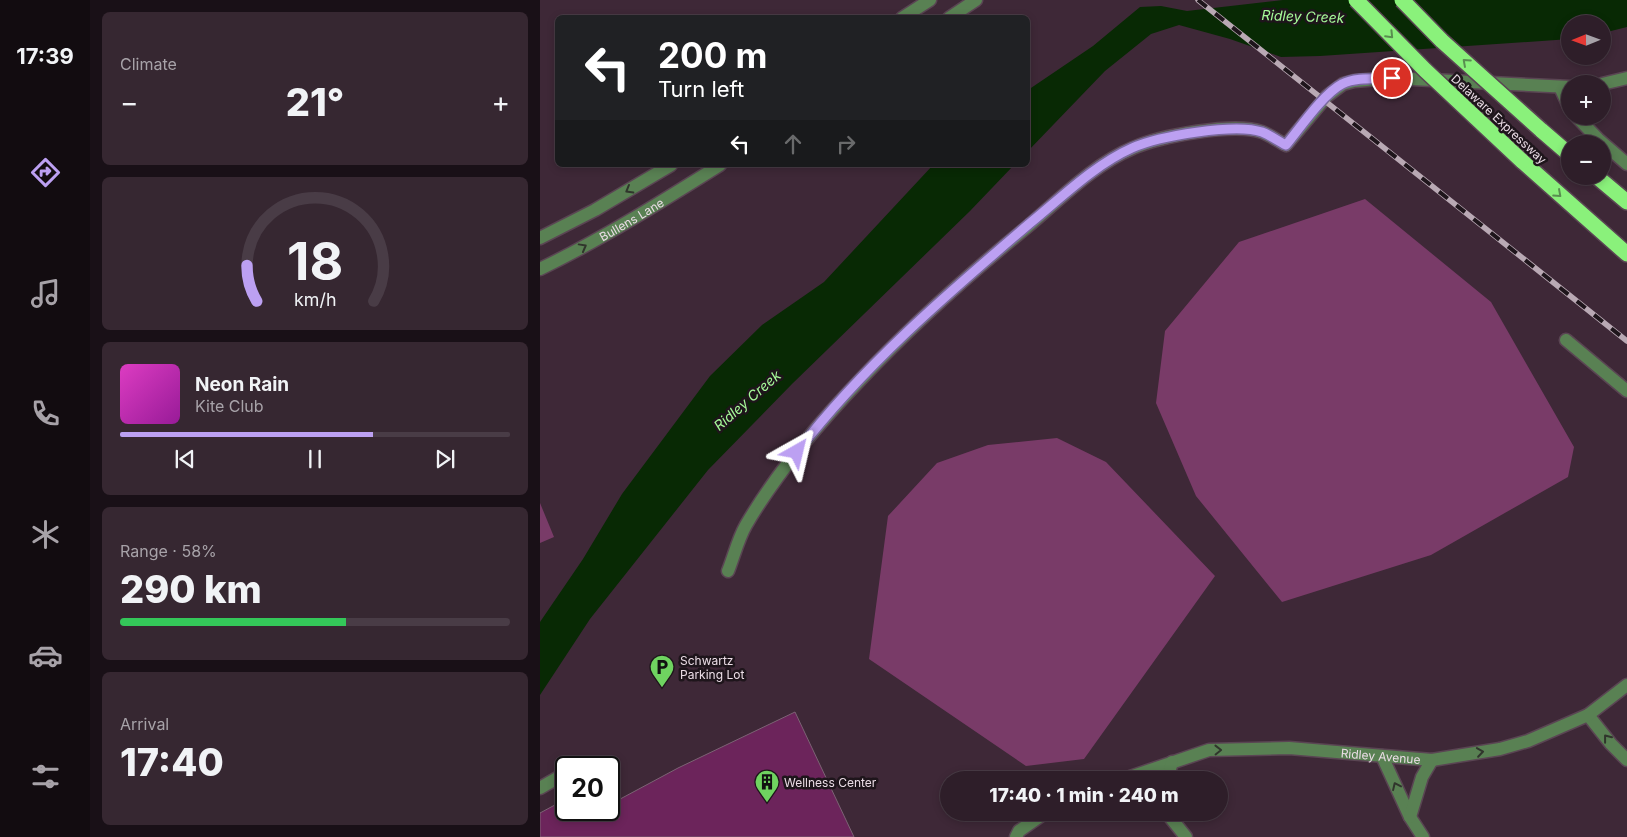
<!DOCTYPE html>
<html lang="en">
<head>
<meta charset="utf-8">
<style>
	body { margin:0; font-family:Inter,sans-serif; background:#362731; color:#f1f3f6; height:100vh; display:flex; flex-direction:column; font-size:19px; white-space:nowrap }
	* { box-sizing:border-box; margin:0 }
	p { font-size:16px; color:#a7a2a8 }
	.icon { flex:none; width:28px; height:28px; fill:none; stroke:currentColor; stroke-width:2; stroke-linecap:round; stroke-linejoin:round }
	.map { position:relative; flex:1; overflow:hidden }
	.details { display:flex; flex-direction:column; gap:12px; padding:12px; background:#191017; width:450px }
	.details>* { flex:none }
	.top-card { position:absolute; left:15px; top:15px; width:475px; height:152px; border-radius:8px; box-shadow:0 2px 8px #0003,0 0 0 1px #493c46; background:#202124; color:#fff; overflow:hidden }
	.needle { width:32px; rotate:269deg }
	.controls { position:absolute; left:1021px; top:15px; display:grid; gap:10px }
	.controls a { display:grid; place-items:center; width:50px; height:50px; border-radius:50%; background:#2e1e29; box-shadow:0 2px 8px #0003,0 0 0 1px #493c46; font-size:25px }
	.speed { position:absolute; left:15px; top:756px; display:flex; gap:10px; font-size:25px; font-weight:700; text-align:center }
	.speed>* { display:grid; place-content:center; width:65px; height:65px; border-radius:50%; background:#2e1e29; box-shadow:0 2px 8px #0003,0 0 0 1px #493c46; line-height:1 }
	.speed .limit { border:2px solid #111; border-radius:8px; background:#fff; color:#111 }
	.pin { position:absolute; display:grid; place-items:center; width:42px; height:42px; color:#fff; margin:-21px; border:2px solid #fff; border-radius:50%; box-shadow:0 1px 5px #0007 }
	.me { position:absolute; width:55px; margin:-28px; rotate:37deg; stroke-linejoin:round; filter:drop-shadow(0 0 4px #0008) }
	.turn { display:flex; align-items:center; gap:18px; height:105px; padding:0 20px; font-size:22px }
	.turn .icon { width:65px; height:65px; stroke-width:2.5 }
	.turn b { display:block; font-size:35px; line-height:42px }
	.lanes { display:flex; align-items:center; height:48px; padding:0 20px; background:#0003; justify-content:center; gap:25px; direction:ltr }
	.lanes .off { opacity:.35 }
	.big { font-size:38px; font-weight:800; line-height:1.1 }
	.details .tile { flex:1; display:flex; flex-direction:column; justify-content:center; gap:8px; min-width:0; padding:0 18px; border-radius:8px; background:#362731 }
	.details .dial { align-items:center; gap:0 }
	.dial svg { height:130px; overflow:visible; fill:none; stroke:#493c46; stroke-width:7; stroke-linecap:round; text-anchor:middle }
	.dial text { fill:#f1f3f6; stroke:none }
	.song { display:flex; align-items:center; gap:15px }
	.cover { width:60px; height:60px; border-radius:8px; background:linear-gradient(135deg,hsl(310 70% 55%),hsl(300 70% 35%)) }
	.played { height:5px; border-radius:2px; background:linear-gradient(90deg,#bca0f2 65%,#493c46 65%) }
	.keys { display:flex; justify-content:space-around; direction:ltr }
	.heat { display:flex; justify-content:space-between; align-items:center; font-size:28px; direction:ltr }
	.charge { height:8px; border-radius:4px; background:linear-gradient(90deg,#34c759 58%,#493c46 0) }
	.trip { position:absolute; left:400px; top:771px; width:288px; height:50px; border-radius:25px; background:#2e1e29; box-shadow:0 2px 8px #0003,0 0 0 1px #493c46; font-weight:800; line-height:50px; text-align:center }
	main { display:flex; flex:1; min-height:0 }
	.menu { display:flex; flex-direction:column; width:90px; justify-content:space-around; align-items:center; background:#120c10; color:#a7a2a8 }
	.menu .icon { width:35px; height:35px }
	.menu .on { color:#bca0f2 }
	.menu b { font-size:22px; color:#f1f3f6 }
	.map>svg:first-child { display:block }
	.green { fill:#793b68 }
	.water { fill:#082904 }
	.building { fill:#6c245b; stroke:#7c6374 }
	.lines { fill:none; stroke-linecap:round; stroke-linejoin:round }
	.minor-casing { stroke:#5a4553; stroke-width:15 }
	.highway-casing { stroke:#5a4553; stroke-width:18 }
	.minor { stroke:#598153; stroke-width:12 }
	.highway { stroke:#8af17b; stroke-width:15 }
	.rail-casing { stroke:#b9a9b4; stroke-width:5.5 }
	.rail { stroke:#1e151b; stroke-width:4; stroke-dasharray:11; stroke-linecap:butt }
	.highway-bridge-casing { stroke:#5a4553; stroke-width:18; stroke-linecap:butt }
	.highway-bridge { stroke:#8af17b; stroke-width:15 }
	.oneway { stroke:#598e50 }
	.oneway2 { stroke:#30352c }
	.route-casing { stroke:#7a689d; stroke-width:12 }
	.route { stroke:#bca0f2; stroke-width:9 }
	.labels { text-anchor:middle; dominant-baseline:central; stroke-width:5; stroke-linejoin:round; paint-order:stroke }
	.street-label { font-size:12px; fill:#ebdde6; stroke:#1e151b }
	.poi-label { font-size:12px; fill:#ebdde6; stroke:#1e151b; text-anchor:start }
	.water-label { font-size:14px; font-style:italic; fill:#a6fa99; stroke:#1e151b }
</style>
</head>
<body>
<main>
<nav class="menu">
<b>17:39</b>
<svg class="icon on" aria-label="directions" viewBox="0 0 24 24"><path d="M12 3l9 9-9 9-9-9zM9 14v-3h6M13 9l2 2-2 2"/></svg>
<svg class="icon" aria-label="music" viewBox="0 0 24 24"><path d="M9 18V5l10-2v13"/><circle cx="6" cy="18" r="3"/><circle cx="16" cy="16" r="3"/></svg>
<svg class="icon" aria-label="phone" viewBox="0 0 24 24"><path d="M5 4h4l2 5-3 2q2 4 5 5l2-3 5 2v4C11 20 4 13 5 4z"/></svg>
<svg class="icon" aria-label="climate" viewBox="0 0 24 24"><path d="M12 3v18M4 7l16 10M4 17L20 7"/></svg>
<svg class="icon" aria-label="car" viewBox="0 0 24 24"><path d="M5 17H2v-5l4-1 3-4h7l3 4 3 1v5h-3M9 17h6M6 11h13"/><circle cx="7" cy="17" r="2"/><circle cx="17" cy="17" r="2"/></svg>
<svg class="icon" aria-label="filters" viewBox="0 0 24 24"><path d="M4 7h16M4 17h16"/><circle cx="9" cy="7" r="2"/><circle cx="15" cy="17" r="2"/></svg>
</nav>
<section class="details">
<div class="tile"><p>Climate</p>
<div class="heat"><a>−</a><b class="big">21°</b><a>+</a></div>
</div>
<div class="tile dial"><svg viewBox="0 0 100 80">
<path d="M14 69A42 42 0 1 1 86 69"/>
<path d="M14 69A42 42 0 0 1 8 47" stroke="#bca0f2"/>
<text x="50" y="56" font-size="32" font-weight="700">18</text>
<text x="50" y="72" font-size="11">km/h</text>
</svg></div>
<div class="tile">
<div class="song"><i class="cover"></i><div><b>Neon Rain</b><p>Kite Club</p></div></div>
<div class="played"></div>
<div class="keys"><svg class="icon" aria-label="previous" viewBox="0 0 24 24"><path d="M18 5L8 12l10 7zM5 5v14"/></svg><svg class="icon" aria-label="pause" viewBox="0 0 24 24"><path d="M8 5v14M16 5v14"/></svg><svg class="icon" aria-label="next" viewBox="0 0 24 24"><path d="M6 5l10 7-10 7zM19 5v14"/></svg></div>
</div>
<div class="tile"><p>Range · 58%</p><b class="big">290 km</b><div class="charge"></div></div>
<div class="tile"><p>Arrival</p><b class="big">17:40</b></div>
</section>
<div class="map">
<svg width="1087" height="837" viewBox="0 0 1087 837">
	<rect width="100%" height="100%" fill="#3e2837"/>
	<path class="green" d="M825 199 951 302 1034 447 1028 477 891 555 742 602 656 496 616 403 625 331 699 242Z
		M517 438 566 462 675 576 544 759 486 766 329 659 348 516 397 463 448 445Z
		M0 503 14 537 0 543Z"/>
	<path class="water" d="M743 0H1087V27L1063 33 1062 24H1030V39L780 56 741 57 690 39 639 25 611 34 565 71 488 151V90L553 46 600 7 621 6 647 11Z
		M393 165H474L430 211 252 384 168 470 50 619 0 695V622L43 559 82 494 170 376 222 325 284 282Z"/>
	<path class="building" d="M255 712 314 837H0V813L26 799V810H69V805L138 768Z"/>
	<g class="lines">
		<defs>
			<g id="minor">
				<path d="M362 18 390 0"/>
				<path d="M409 18 436 0"/>
				<path d="M1062 84 1087 78"/>
				<path d="M1020 87 1030 109"/>
				<path d="M1036 116 1058 139 1087 164"/>
				<path d="M0 238 55 210 131 165"/>
				<path id="s1" d="M0 269C62 239 121 202 180 165"/>
				<path d="M1026 340 1087 391"/>
				<path d="M188 571C194 556 198 539 206 525 237 472 278 424 320 380 372 325 428 275 487 227 519 200 554 164 593 148 620 136 694 122 722 132 730 135 738 141 746 145L787 96 803 84 814 81 852 78 1030 87"/>
				<path d="M1048 715 1071 744 1087 760"/>
				<path d="M842 756 870 817 883 837"/>
				<path d="M36 768 38 766"/>
				<path id="s2" d="M581 780 669 750 749 748 892 760 960 749 988 741 1048 715 1087 685"/>
				<path d="M627 780 632 762"/>
				<path d="M0 788 26 773"/>
				<path d="M626 812 646 837"/>
				<path d="M870 817 882 777 892 760"/>
				<path d="M476 837 479 831 506 812"/>
			</g>
			<path id="highway" d="M1001 130 1030 155
				M982 161 1087 254
				M1056 176 1087 202"/>
		</defs>
		<use href="#minor" class="minor-casing"/>
		<use href="#highway" class="highway-casing"/>
		<use href="#minor" class="minor"/>
		<use href="#highway" class="highway"/>
		<defs>
			<path id="rail" d="M658 0 1087 341"/>
		</defs>
		<use href="#rail" class="rail-casing"/>
		<use href="#rail" class="rail"/>
		<defs>
			<path id="highway-bridge" d="M816 0 885 70 982 161
				M862 0 902 41 1001 130"/>
		</defs>
		<use href="#highway-bridge" class="highway-bridge-casing"/>
		<use href="#highway-bridge" class="highway-bridge"/>
	</g>
	<defs><path id="oneway-chevron" d="M-2-3.5L2.5 0L-2 3.5" fill="none" stroke-width="1.6" stroke-linecap="round" stroke-linejoin="round" transform="scale(1.25)"/></defs>
	<g class="oneway">
		<use href="#oneway-chevron" transform="translate(850 35) rotate(46)"/>
		<use href="#oneway-chevron" transform="translate(926 62) rotate(-138)"/>
		<use href="#oneway-chevron" transform="translate(1018 194) rotate(42)"/>
	</g>
	<g class="oneway2">
		<use href="#oneway-chevron" transform="translate(89 190) rotate(150)"/>
		<use href="#oneway-chevron" transform="translate(43 247) rotate(-29)"/>
		<use href="#oneway-chevron" transform="translate(1067 738) rotate(-128)"/>
		<use href="#oneway-chevron" transform="translate(678 750) rotate(-1)"/>
		<use href="#oneway-chevron" transform="translate(940 752) rotate(-8)"/>
		<use href="#oneway-chevron" transform="translate(856 786) rotate(-115)"/>
	</g>
	<g class="lines">
		<defs>
			<path id="route" d="M257 452C323 366 407 294 489 224 521 198 554 165 592 148 619 136 695 123 722 132 730 135 738 141 746 145 760 128 783 94 802 84 816 77 836 79 852 78"/>
		</defs>
		<use href="#route" class="route-casing"/>
		<use href="#route" class="route"/>
	</g>
	<defs>
		<symbol id="parking-pin" viewBox="-11 -11 22 30"><path d="M0 17L-7.5 6A9.5 9.5 0 1 1 7.5 6Z" fill="#6fd360" stroke="#1e151b"/><path d="M-3.5-5.5H1a3.5 3.5 0 0 1 0 7H-1V5.5H-3.5ZM-1-3.4V-.6H.8a1.4 1.4 0 0 0 0-2.8Z" fill="#111"/></symbol>
		<symbol id="building-pin" viewBox="-11 -11 22 30"><path d="M0 17L-7.5 6A9.5 9.5 0 1 1 7.5 6Z" fill="#6fd360" stroke="#1e151b"/><path d="M-4-6H4V6H1V3H-1V6H-4ZM-2.5-4.3h1.7v1.8h-1.7ZM.8-4.3h1.7v1.8H.8ZM-2.5-1h1.7V.8h-1.7ZM.8-1h1.7V.8H.8Z" fill="#111"/></symbol>
	</defs>
	<g fill-rule="evenodd">
		<use href="#parking-pin" x="108" y="653" width="28" height="38"/>
		<use href="#building-pin" x="213" y="768" width="28" height="38"/>
	</g>
	<g class="labels">
		<g class="street-label">
			<text transform="translate(959 119) rotate(43)">Delaware Expressway</text>
			<text stroke="none"><textPath href="#s1" startOffset="104">Bullens Lane</textPath></text>
			<text stroke="none"><textPath href="#s2" startOffset="265">Ridley Avenue</textPath></text>
		</g>
		<g class="poi-label">
			<text x="140" y="660">Schwartz<tspan x="140" dy="14">Parking Lot</tspan></text>
			<text x="244" y="782">Wellness Center</text>
		</g>
		<g class="water-label">
			<text transform="translate(763 16) rotate(2)">Ridley Creek</text>
			<text transform="translate(207 400) rotate(-41)">Ridley Creek</text>
		</g>
	</g>
</svg>
<div class="controls">
<a><svg class="needle" viewBox="-14 -14 28 28"><path d="M0-13l5 13h-10z" fill="#e53935"/><path d="M0 13l5-13h-10z" fill="#a7a2a8"/></svg></a>
<a>+</a>
<a>−</a>
</div>
<div class="speed"><div class="limit">20</div></div>
<div class="pin" style="left:852px;top:78px;background:#d93025"><svg class="icon" aria-label="arrive" viewBox="0 0 24 24"><path d="M6 21V4h12l-3 4 3 4H6"/></svg></div>
<svg class="me" style="left:257px;top:452px" viewBox="-20 -20 40 40"><path d="M0-17L14 15 0 8-14 15z" fill="#bca0f2" stroke="#fff" stroke-width="4"/></svg>
<div class="trip">17:40 · 1 min · 240 m</div>
<div class="top-card">
<div class="turn"><svg class="icon" aria-label="left" viewBox="0 0 24 24"><path d="M17 20v-9H6M10 6l-5 5 5 5"/></svg><div><b>200 m</b>Turn left</div></div>
<div class="lanes"><svg class="icon" aria-label="left" viewBox="0 0 24 24"><path d="M17 20v-9H6M10 6l-5 5 5 5"/></svg><svg class="icon off" aria-label="ahead" viewBox="0 0 24 24"><path d="M12 20V5M6 11l6-6 6 6"/></svg><svg class="icon off" aria-label="right" viewBox="0 0 24 24"><path d="M7 20v-9h11M14 6l5 5-5 5"/></svg></div>
</div>
</div>
</main>
</body>
</html>
